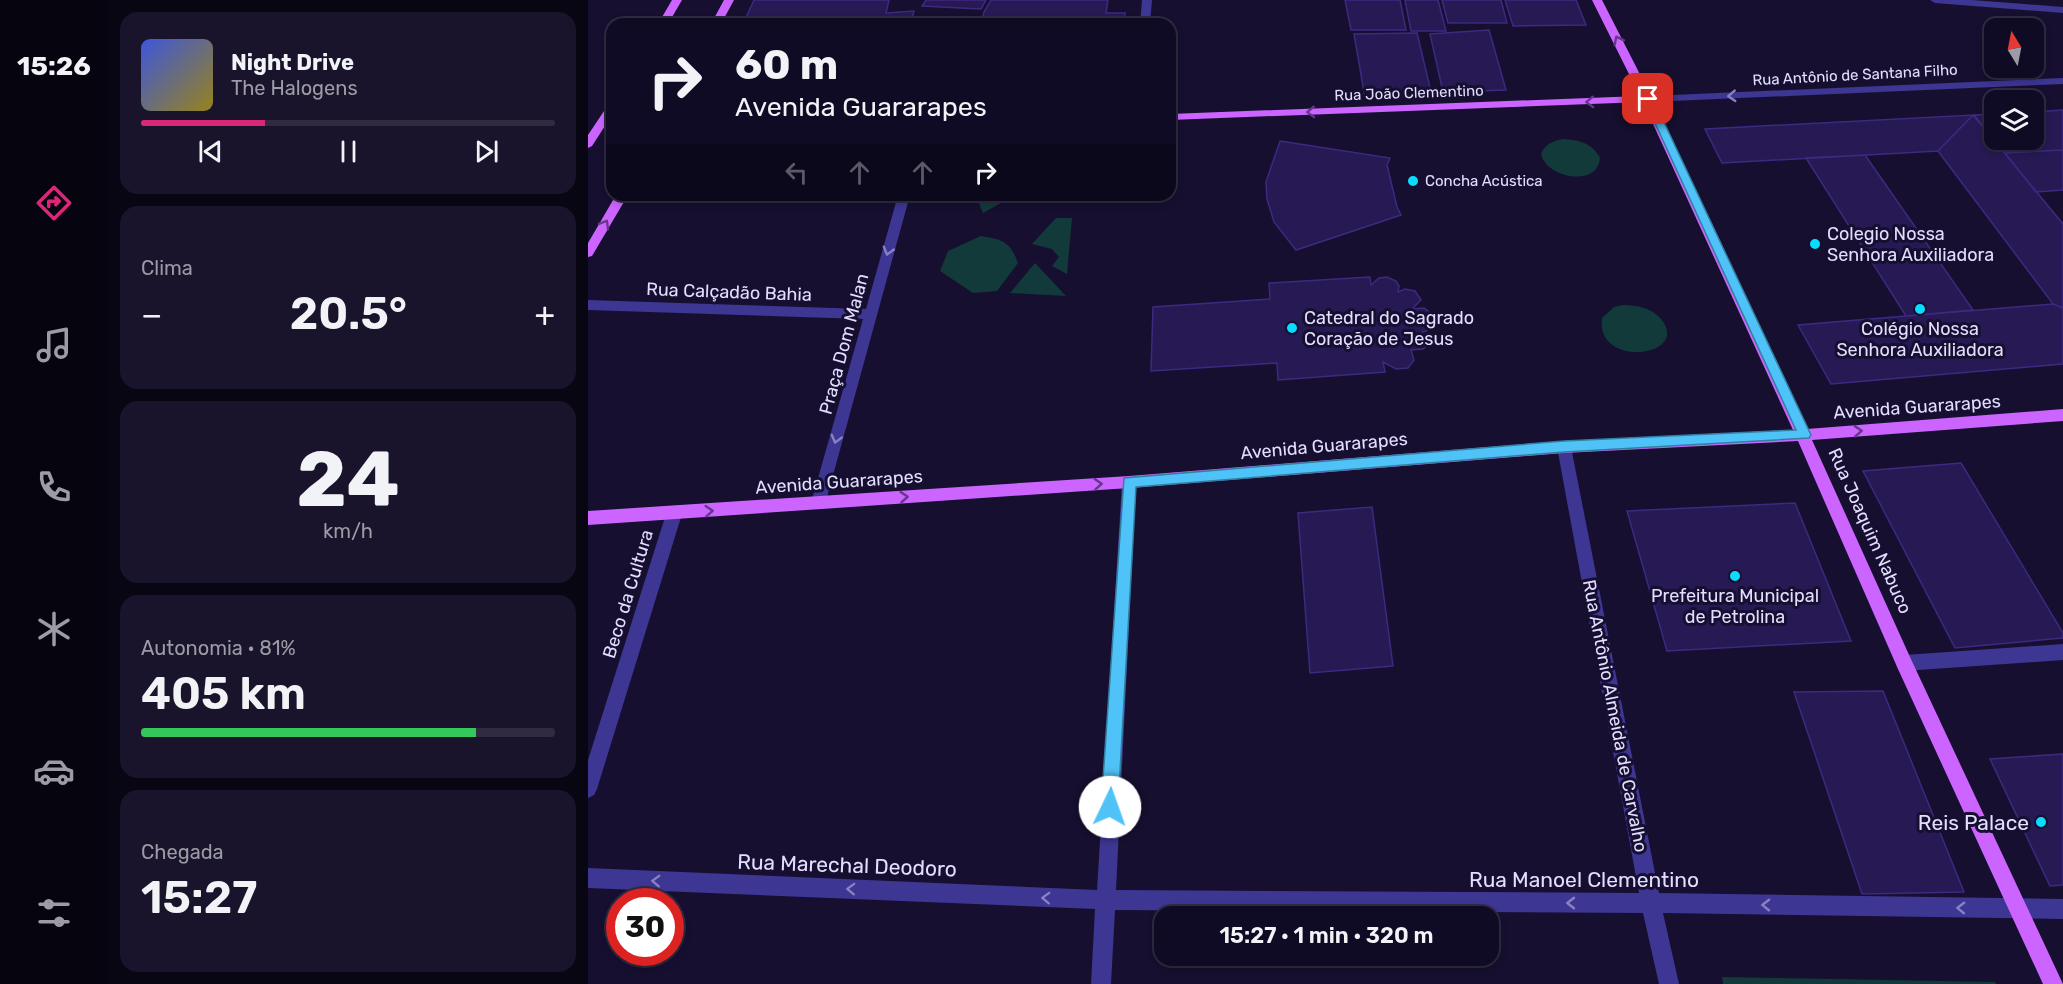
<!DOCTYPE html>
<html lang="pt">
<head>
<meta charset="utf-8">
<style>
	body { margin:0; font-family:Rubik,sans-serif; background:#19142c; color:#f1f3f6; height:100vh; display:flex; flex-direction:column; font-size:22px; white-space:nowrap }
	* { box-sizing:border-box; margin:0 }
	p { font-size:20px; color:#9c9ba6 }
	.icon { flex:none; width:33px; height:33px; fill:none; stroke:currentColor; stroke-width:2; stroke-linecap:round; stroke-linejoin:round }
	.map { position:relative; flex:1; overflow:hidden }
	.sheet { display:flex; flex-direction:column; gap:12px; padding:12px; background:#090614; width:480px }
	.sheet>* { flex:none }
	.hud { position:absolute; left:18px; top:18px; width:570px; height:183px; border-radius:18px; box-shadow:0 3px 9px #0003,0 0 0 2px #302b41; background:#100b24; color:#f1f3f6; overflow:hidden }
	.needle { width:39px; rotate:350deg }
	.fabs { position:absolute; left:1396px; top:18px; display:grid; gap:12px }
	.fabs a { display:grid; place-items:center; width:60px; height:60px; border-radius:12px; background:#100b24; box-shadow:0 3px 9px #0003,0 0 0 2px #302b41; font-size:30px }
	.speed { position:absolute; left:18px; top:888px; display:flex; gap:12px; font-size:30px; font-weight:700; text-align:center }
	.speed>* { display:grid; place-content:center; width:78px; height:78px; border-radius:50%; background:#100b24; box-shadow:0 3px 9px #0003,0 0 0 2px #302b41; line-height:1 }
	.speed .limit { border:9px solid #d22; background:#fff; color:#111 }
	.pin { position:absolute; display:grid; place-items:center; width:51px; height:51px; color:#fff; margin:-26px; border-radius:12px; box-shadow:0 3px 9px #0006 }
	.me { position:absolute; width:66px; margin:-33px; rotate:3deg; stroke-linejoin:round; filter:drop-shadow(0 0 4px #0008) }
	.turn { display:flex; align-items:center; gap:21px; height:126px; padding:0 30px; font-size:27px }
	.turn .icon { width:78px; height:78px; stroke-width:2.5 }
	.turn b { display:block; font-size:42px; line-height:51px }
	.lanes { display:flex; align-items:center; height:57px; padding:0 30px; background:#0003; justify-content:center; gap:30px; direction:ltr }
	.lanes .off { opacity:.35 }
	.big { font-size:45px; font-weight:600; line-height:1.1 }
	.sheet .tile { flex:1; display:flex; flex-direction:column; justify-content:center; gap:9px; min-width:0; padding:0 21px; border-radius:18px; background:#19142c }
	.sheet .dial { align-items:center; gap:0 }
	.dial b { font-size:78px; line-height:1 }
	.song { display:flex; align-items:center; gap:18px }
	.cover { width:72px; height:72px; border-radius:9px; background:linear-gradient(135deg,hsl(230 70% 55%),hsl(50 70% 35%)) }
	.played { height:6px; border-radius:3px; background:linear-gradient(90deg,#db2777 30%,#302b41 30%) }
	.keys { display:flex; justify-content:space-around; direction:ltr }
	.heat { display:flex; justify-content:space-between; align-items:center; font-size:33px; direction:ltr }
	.charge { height:9px; border-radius:4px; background:linear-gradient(90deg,#34c759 81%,#302b41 0) }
	.trip { position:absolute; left:566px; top:906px; width:345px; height:60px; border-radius:18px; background:#100b24; box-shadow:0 3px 9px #0003,0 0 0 2px #302b41; font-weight:600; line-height:60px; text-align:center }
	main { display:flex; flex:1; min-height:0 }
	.tab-bar { display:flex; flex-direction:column; width:108px; justify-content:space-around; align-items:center; background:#06040e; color:#9c9ba6 }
	.tab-bar .icon { width:42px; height:42px }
	.tab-bar .current { color:#db2777 }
	.tab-bar b { font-size:27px; color:#f1f3f6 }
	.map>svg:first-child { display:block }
	.green { fill:#123a3a }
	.building { fill:#271953; stroke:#3e2981; stroke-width:1.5 }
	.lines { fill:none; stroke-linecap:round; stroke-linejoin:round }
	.minor { fill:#3d3693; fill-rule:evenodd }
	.major { fill:#cc65ff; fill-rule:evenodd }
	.oneway { stroke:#68368d }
	.oneway2 { stroke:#8882c4 }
	.route { fill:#4fc3f7; stroke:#337fa1; stroke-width:1.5 }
	.poi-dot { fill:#0adcff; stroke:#160f30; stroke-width:2 }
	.labels { text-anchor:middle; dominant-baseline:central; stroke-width:6; stroke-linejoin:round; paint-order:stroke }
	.far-street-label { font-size:15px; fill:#e3deff; stroke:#160f30 }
	.far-poi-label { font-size:15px; fill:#e3deff; stroke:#160f30; text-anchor:start }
	.poi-label { font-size:18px; fill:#e3deff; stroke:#160f30; text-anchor:start }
	.street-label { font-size:18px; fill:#e3deff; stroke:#160f30 }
	.near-poi-label { font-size:21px; fill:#e3deff; stroke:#160f30; text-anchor:end }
	.near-street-label { font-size:21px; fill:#e3deff; stroke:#160f30 }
</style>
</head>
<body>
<main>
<nav class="tab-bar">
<b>15:26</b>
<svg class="icon current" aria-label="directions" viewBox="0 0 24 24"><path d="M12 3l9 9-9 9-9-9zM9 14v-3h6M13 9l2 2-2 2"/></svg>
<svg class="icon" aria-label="music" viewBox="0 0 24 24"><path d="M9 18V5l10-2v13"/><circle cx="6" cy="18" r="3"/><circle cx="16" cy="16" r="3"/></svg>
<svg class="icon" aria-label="phone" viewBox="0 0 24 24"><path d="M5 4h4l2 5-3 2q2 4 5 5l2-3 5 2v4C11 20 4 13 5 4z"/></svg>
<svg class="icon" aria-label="climate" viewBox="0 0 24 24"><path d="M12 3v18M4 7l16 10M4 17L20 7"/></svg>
<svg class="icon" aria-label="car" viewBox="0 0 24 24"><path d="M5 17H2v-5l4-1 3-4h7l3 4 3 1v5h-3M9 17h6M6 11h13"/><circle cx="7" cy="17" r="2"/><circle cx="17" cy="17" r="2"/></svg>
<svg class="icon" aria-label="filters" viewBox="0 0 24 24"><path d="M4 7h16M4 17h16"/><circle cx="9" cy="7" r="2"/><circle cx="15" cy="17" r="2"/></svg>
</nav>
<section class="sheet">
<div class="tile">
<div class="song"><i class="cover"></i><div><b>Night Drive</b><p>The Halogens</p></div></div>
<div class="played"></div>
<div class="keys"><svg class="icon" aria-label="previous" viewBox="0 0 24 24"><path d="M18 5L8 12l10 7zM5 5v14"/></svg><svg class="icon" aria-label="pause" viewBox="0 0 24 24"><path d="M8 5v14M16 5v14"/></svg><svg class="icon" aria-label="next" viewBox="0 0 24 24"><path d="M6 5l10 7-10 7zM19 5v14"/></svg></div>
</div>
<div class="tile"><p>Clima</p>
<div class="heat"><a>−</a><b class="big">20.5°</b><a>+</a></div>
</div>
<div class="tile dial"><b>24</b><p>km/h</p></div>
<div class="tile"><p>Autonomia · 81%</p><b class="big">405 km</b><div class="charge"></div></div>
<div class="tile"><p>Chegada</p><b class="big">15:27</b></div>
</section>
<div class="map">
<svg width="1475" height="984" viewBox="0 0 1475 984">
	<rect width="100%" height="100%" fill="#160f30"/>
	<path class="green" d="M975 139C990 140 1005 143 1012 158 1010 188 958 178 953 154 957 144 965 141 975 139Z
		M358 195H427L395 213 391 203 379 197Z
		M468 218H484L479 274 464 266 471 257 464 249 444 244Z
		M393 236C415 240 422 241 430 263L409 291 385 293 352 271 360 251Z
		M447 263 478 296 422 293Z
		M1035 305C1049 305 1064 308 1073 319 1104 357 1007 369 1014 318L1026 307Z
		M1134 977 1407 982 1408 984H1135Z"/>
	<path class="building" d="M166 0H301L298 13 326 11 323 24H155Z
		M338 0H398L393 9 334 6Z
		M403 0H520L518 13H537L536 24H393L396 12Z
		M757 0H812L818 30H763Z
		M817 0H850L858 31H823Z
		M854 0H913L919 23H860Z
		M917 0H988L998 25 925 26Z
		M901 30 918 90 855 92 842 34Z
		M829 33 844 96 777 98 766 34Z
		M1475 110V150L1417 153 1386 115 1407 114V140H1446V112Z
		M1385 115 1350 151 1134 163 1117 129Z
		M1385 115 1475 224V308L1465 304 1350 151Z
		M692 141 802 158 799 165 809 207 813 215 708 250 686 222 679 199 678 182Z
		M1475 150V190L1448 192 1417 153Z
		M1277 155 1385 310 1318 316 1218 158Z
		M782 277 783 285 791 278 799 277 808 281 811 286 810 292 817 289 827 291 833 300 824 309 836 308 847 316 848 323 843 329 832 333 840 339V345L835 349 823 350 826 360 820 368 808 369 795 362 797 372 690 380 689 363 563 371 565 307 682 299 681 283Z
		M1465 304 1475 308V364L1243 384 1210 325Z
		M1373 463 1475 633V638L1367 648 1275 471Z
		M1207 503 1263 641 1079 651 1039 511Z
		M784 507 805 666 722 673 710 513Z
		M1295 691 1376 892 1274 894 1206 692Z
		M1475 754V885L1462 886 1402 759Z"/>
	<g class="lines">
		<path class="minor" d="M554 0H564L562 24H552Z
			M1342 0H1384L1475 7V13L1347 3Z
			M1475 78V84L1061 102 1056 99 1061 96Z
			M310 195H322L236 508 231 509 226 508 223 503 275 319 0 310V300L278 309Z
			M976 441 981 443 983 447 1071 893 1475 899V919L1075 913 1091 984H1071L1055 913 527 910 523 984H503L507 909 0 888V868L509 890 534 482 536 478 541 476 546 478 548 482 528 890 1051 893 969 447 971 443Z
			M86 507 91 509 94 514 9 789 6 795 0 798V760L78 514 81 509Z
			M1475 644V660L1316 671 1310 669 1308 663 1310 657 1316 655Z"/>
		<path class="major" d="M84 0H94L80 24H70Z
			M136 0H146L133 24H123Z
			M1004 0H1014L1063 96 1066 99 1065 101 1219 429 1475 409V421L1224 440 1322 657 1475 984H1455L1310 669 1210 441 976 453 541 488 0 525V511L541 476 976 441 1205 430 1055 102 582 120V114L1052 96Z
			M24 104V115L4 146 0 148V135L20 105Z
			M28 195H40L4 256 0 257V243Z"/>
	</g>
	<defs><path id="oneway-chevron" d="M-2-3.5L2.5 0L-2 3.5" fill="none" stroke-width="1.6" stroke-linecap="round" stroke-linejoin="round" transform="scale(1.5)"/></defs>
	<g class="oneway">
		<use href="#oneway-chevron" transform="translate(1030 40) rotate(-117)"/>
		<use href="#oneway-chevron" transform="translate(1002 102) rotate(178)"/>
		<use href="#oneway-chevron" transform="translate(723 112) rotate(178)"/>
		<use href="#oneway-chevron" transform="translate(17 224) rotate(-60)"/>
		<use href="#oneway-chevron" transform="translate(1270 431) rotate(-4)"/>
		<use href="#oneway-chevron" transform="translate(510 484) rotate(-4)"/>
		<use href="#oneway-chevron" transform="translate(316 497) rotate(-4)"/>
		<use href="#oneway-chevron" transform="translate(121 511) rotate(-4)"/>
	</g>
	<g class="oneway2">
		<use href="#oneway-chevron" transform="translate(1144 96) rotate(177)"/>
		<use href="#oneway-chevron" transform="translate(300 251) rotate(106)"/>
		<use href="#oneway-chevron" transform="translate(248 439) rotate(105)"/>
		<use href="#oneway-chevron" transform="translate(68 881) rotate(-178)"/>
		<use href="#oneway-chevron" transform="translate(263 889) rotate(-178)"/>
		<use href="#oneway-chevron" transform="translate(458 898) rotate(-178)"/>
		<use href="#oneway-chevron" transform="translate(983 903) rotate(-180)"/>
		<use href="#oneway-chevron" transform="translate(1178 905) rotate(-179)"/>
		<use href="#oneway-chevron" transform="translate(1373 908) rotate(-179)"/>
	</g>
	<path class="route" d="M1057 97 1065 99 1223 435 1221 438 976 452 548 487 530 807 528 813 522 815 516 813 513 807 536 478 976 441 1208 430 1056 99Z"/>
	<g class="poi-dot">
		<circle cx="825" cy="181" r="6"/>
		<circle cx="1227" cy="244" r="6"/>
		<circle cx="1332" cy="309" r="6"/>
		<circle cx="704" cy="328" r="6"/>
		<circle cx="1147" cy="576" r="6"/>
		<circle cx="1453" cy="822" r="6"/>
	</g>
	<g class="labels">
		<g class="far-street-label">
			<text transform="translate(1267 75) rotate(-3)">Rua Antônio de Santana Filho</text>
			<text transform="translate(821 93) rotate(-2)">Rua João Clementino</text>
		</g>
		<g class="far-poi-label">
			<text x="837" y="181">Concha Acústica</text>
		</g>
		<g class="poi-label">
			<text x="1239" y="234">Colegio Nossa<tspan x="1239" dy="21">Senhora Auxiliadora</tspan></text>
			<text x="716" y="318">Catedral do Sagrado<tspan x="716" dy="21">Coração de Jesus</tspan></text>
			<text x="1332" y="329" text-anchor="middle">Colégio Nossa<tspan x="1332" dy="21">Senhora Auxiliadora</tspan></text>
			<text x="1147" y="596" text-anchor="middle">Prefeitura Municipal<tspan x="1147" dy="21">de Petrolina</tspan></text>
		</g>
		<g class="street-label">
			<text transform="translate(141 292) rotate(2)">Rua Calçadão Bahia</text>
			<text transform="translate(256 344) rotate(-75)">Praça Dom Malan</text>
			<text transform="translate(1329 407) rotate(-4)">Avenida Guararapes</text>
			<text transform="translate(736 446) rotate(-5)">Avenida Guararapes</text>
			<text transform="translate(251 482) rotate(-4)">Avenida Guararapes</text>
			<text transform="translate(1282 531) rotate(66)">Rua Joaquim Nabuco</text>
			<text transform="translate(40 594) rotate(-73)">Beco da Cultura</text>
			<text transform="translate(1027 716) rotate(79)">Rua Antônio Almeida de Carvalho</text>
		</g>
		<g class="near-poi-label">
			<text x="1441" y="822">Reis Palace</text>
		</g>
		<g class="near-street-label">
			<text transform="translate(259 865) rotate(2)">Rua Marechal Deodoro</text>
			<text x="996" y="879">Rua Manoel Clementino</text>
		</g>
	</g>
</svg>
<div class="fabs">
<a><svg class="needle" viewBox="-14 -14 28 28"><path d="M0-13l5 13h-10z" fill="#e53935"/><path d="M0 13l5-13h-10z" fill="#9c9ba6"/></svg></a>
<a><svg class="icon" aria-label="layers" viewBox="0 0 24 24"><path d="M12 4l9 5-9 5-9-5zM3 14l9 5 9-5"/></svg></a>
</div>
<div class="speed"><div class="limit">30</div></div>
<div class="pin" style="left:1060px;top:99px;background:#d93025"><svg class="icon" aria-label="arrive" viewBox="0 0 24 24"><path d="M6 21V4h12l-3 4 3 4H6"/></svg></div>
<svg class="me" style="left:522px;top:807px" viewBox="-20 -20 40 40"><circle r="19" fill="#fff"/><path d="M0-13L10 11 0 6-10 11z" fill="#4fc3f7"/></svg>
<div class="trip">15:27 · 1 min · 320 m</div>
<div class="hud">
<div class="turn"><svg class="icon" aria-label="right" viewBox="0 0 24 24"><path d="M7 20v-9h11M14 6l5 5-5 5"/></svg><div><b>60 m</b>Avenida Guararapes</div></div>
<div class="lanes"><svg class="icon off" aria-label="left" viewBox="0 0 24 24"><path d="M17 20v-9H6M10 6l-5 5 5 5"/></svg><svg class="icon off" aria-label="ahead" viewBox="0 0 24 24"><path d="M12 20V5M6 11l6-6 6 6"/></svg><svg class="icon off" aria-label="ahead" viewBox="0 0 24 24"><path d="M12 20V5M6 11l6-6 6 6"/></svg><svg class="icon" aria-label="right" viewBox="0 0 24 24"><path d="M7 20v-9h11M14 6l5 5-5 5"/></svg></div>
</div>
</div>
</main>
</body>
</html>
